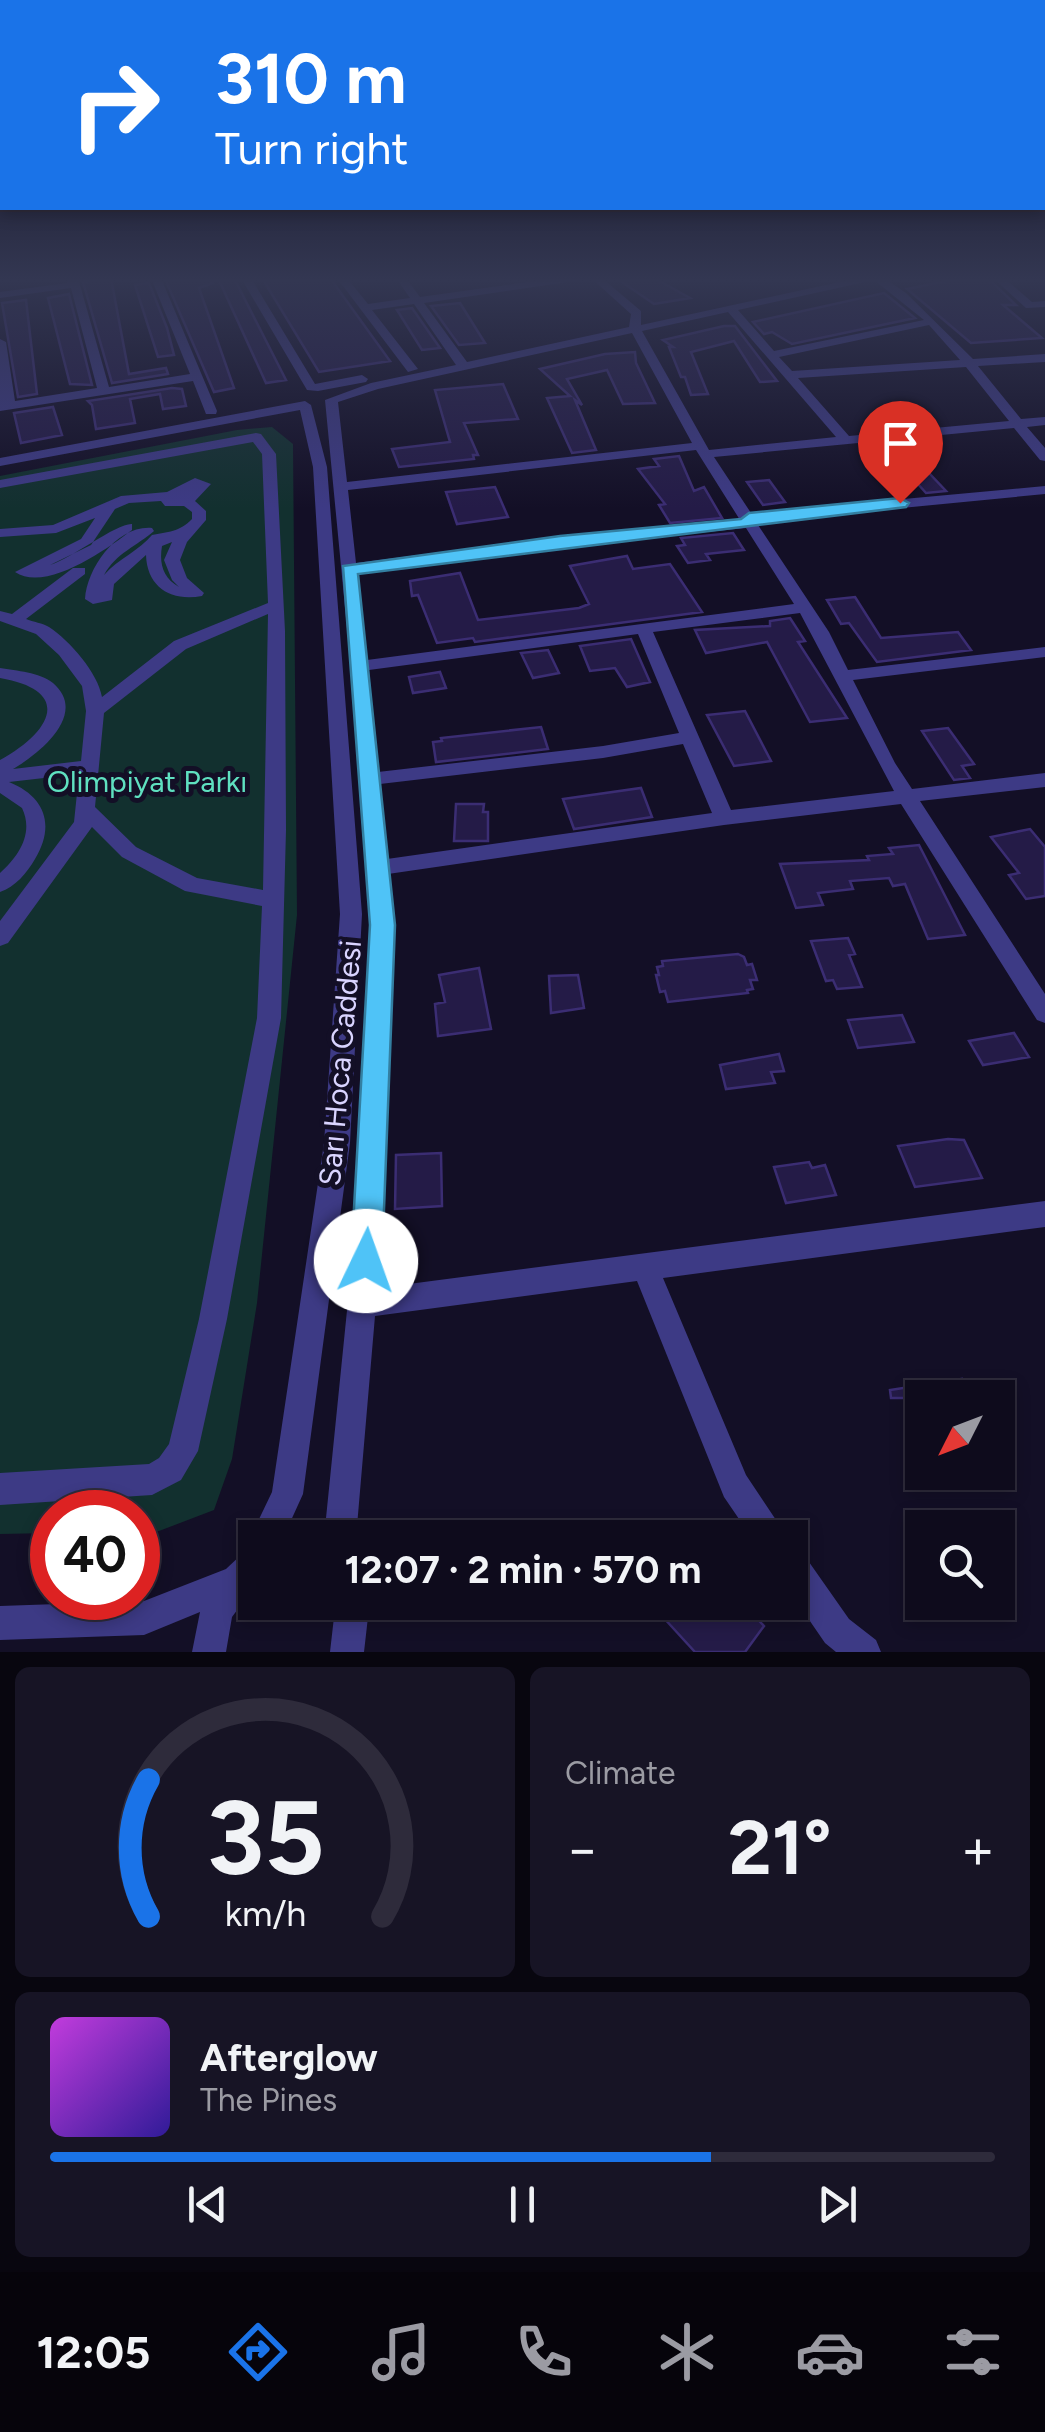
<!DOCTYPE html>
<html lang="en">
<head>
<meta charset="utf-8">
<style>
	body { margin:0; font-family:Figtree,sans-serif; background:#171425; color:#f1f3f6; height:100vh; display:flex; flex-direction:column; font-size:38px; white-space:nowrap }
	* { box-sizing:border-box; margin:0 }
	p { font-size:32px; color:#9b9ba3 }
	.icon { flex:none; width:55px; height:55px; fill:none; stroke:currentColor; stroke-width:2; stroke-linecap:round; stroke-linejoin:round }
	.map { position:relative; height:1652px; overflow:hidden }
	.sheet { display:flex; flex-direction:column; gap:15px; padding:15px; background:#08060f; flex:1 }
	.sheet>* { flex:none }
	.top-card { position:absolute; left:0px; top:0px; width:1045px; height:210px; box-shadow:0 5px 15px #0003,0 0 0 2px #2e2b3b; background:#1a73e8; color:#fff; overflow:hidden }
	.needle { width:65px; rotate:228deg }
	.fabs { position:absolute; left:905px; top:1380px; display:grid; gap:20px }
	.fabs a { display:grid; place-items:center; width:110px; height:110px; border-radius:0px; background:#0e0b1c; box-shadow:0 5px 15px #0003,0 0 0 2px #2e2b3b; font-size:50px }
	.speed { position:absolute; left:30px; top:1490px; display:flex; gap:20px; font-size:50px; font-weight:700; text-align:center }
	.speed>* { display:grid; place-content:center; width:130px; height:130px; border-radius:50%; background:#0e0b1c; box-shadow:0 5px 15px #0003,0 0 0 2px #2e2b3b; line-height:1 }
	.speed .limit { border:15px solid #d22; background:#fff; color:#111 }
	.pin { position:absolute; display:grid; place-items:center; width:85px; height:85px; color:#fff; margin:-102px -42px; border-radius:50% 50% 50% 0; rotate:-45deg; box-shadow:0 0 10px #0007 }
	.pin .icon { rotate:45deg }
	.me { position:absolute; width:110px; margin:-55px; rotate:3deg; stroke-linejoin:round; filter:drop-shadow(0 0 8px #0008) }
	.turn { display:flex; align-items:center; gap:35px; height:210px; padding:0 50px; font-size:45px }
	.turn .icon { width:130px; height:130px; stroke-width:2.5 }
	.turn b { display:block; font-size:70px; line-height:85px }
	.big { font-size:75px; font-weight:700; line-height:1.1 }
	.sheet .card { flex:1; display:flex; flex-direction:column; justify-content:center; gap:15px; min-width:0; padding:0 35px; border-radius:15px; background:#171425 }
	.sheet .dial { align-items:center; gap:0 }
	.dial svg { height:260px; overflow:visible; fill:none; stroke:#2e2b3b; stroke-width:7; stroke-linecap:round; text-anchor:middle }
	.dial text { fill:#f1f3f6; stroke:none }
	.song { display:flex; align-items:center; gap:30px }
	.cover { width:120px; height:120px; border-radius:15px; background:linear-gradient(135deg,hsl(290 70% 55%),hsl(250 70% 35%)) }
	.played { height:10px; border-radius:5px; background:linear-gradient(90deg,#1a73e8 70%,#2e2b3b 70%) }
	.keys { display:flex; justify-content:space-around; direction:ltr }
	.heat { display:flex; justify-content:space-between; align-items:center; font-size:55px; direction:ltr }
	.sheet .tiles { flex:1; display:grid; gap:15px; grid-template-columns:1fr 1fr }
	.card:last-child { grid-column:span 2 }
	.trip { position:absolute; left:238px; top:1520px; width:570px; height:100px; border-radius:0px; background:#0e0b1c; box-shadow:0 5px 15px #0003,0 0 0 2px #2e2b3b; font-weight:700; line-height:100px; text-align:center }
	.tabs { display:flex; height:160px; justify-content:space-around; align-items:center; background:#06040b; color:#9b9ba3 }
	.tabs .icon { width:70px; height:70px }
	.tabs .current { color:#1a73e8 }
	.tabs b { font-size:45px; color:#f1f3f6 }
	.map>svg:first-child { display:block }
	.green { fill:#12302f }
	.building { fill:#241b47; stroke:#3b2d73; stroke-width:2.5 }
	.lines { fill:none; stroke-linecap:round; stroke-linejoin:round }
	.minor { fill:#3d3a85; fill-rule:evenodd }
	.route { fill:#4fc3f7; stroke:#337fa1; stroke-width:2.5 }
	.labels { text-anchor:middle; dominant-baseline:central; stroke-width:10; stroke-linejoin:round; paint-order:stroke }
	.park-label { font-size:30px; fill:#5fe0c0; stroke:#130f26 }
	.street-label { font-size:30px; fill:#d9d4ff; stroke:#130f26 }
</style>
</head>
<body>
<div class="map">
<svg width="1045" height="1652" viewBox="0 0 1045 1652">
	<rect width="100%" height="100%" fill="#130f26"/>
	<path class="green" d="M272 427 293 444 297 915 257 1303 232 1459 214 1510 159 1531 138 1532V1512H52V1533L0 1534V476L237 430Z"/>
	<path class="building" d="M111 278 129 374 166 368 168 374 112 383 83 282Z
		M212 278 213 283 199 288 234 388 214 392 166 281Z
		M218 278H234L286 380 266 383Z
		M262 278H330L390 361 319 372Z
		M616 278H654L690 298 654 304Z
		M961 278H983L992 282 1016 305H1003L1042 338 971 343 907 289Z
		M149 283 167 328 174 355 158 357 135 285Z
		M884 293 915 318 792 344 772 332 764 334 753 322Z
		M69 294 92 385 70 384 48 298Z
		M26 300 37 394 18 397 2 303Z
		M460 303 485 343 459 345 431 306Z
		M412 308 440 348 422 350 397 310Z
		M724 326H735L777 381 760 382 734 341 691 352 708 394 691 395 685 377H681L669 347H673L663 340Z
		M635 352 636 363 655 403 623 404 607 370 567 379 582 405 575 400 596 450 572 453 547 398 570 396 540 369 605 354Z
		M503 384 518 419 464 423 478 455H473L474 459 399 467 392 449 450 442 435 390Z
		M172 388 182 389 186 406 163 409 160 394 130 399 135 423 96 429 92 405 88 401Z
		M53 407 62 435 21 443 14 413Z
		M911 454 946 491 926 493 893 456Z
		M679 456 694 491 704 487 722 518 670 523 659 505 665 504 638 469 659 466 654 459Z
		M769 480 785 502 763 505 747 482Z
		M495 487 508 517 457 524 446 492Z
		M733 533 744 550 706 554 710 560 688 563 677 546 685 545 681 538Z
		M627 556 633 569 670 564 702 612 475 642 473 638 437 643 418 595 412 596 410 581 460 573 478 620 579 608 589 604 570 566Z
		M855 597 881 638 958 632 971 650 877 662 849 623 841 624 827 600Z
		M790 618 805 641 798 642 847 718 810 722 767 642 706 653 695 630 770 626V621Z
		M631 639 650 682 627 687 615 668 590 671 580 646Z
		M548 650 559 673 533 678 521 653Z
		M440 672 446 688 413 693 409 677Z
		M745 711 771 761 734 766 707 715Z
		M541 727 548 749 436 762 433 742 442 741 441 738Z
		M948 728 974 764 962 766 970 778 954 780 922 731Z
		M641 788 652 817 574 829 563 799Z
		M456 804H484L483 812H488V841H454Z
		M1030 829 1045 847V896L1026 899 1009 875 1019 873 991 837Z
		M919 845 965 935 928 939 905 884 893 886 889 878 850 881 853 889 818 893 823 905 796 908 780 864 869 860 867 856 893 854 889 848Z
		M848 938 855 954 849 955 862 987 837 989 833 980 826 981 811 941Z
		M738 954 744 957 747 965 752 964 757 980H750L753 989 747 990 748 993 668 1002 665 991 660 992 656 975H659L657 967 663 966 662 961Z
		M479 968 491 1029 438 1036 435 1004 445 1002 439 975Z
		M578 975 584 1008 551 1013 549 976Z
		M902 1015 914 1042 858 1048 848 1020Z
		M1014 1033 1029 1057 983 1065 969 1041Z
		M779 1054 784 1071 771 1072 775 1083 726 1089 720 1065Z
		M948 1139 964 1140 982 1178 915 1187 898 1146Z
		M441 1153 442 1206 395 1209 396 1155Z
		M809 1162 812 1168 825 1165 836 1195 786 1203 774 1167Z
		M962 1379 968 1398H922V1403L909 1406 905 1398H891L890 1390Z
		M672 1602H741L764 1626 745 1652H695L662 1616Z"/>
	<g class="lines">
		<path class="minor" d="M68 278H78L109 387 190 374 151 278H161L217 411 216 414H206L193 381 0 411V339L6 342 15 401 97 388 71 288 0 298V292L67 283Z
			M241 278H251L315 384 362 375 368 379 366 382 318 391 307 390Z
			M337 278H347L368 304 410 298 396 278H406L420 297 556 278H580L575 281 424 303 467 362 629 327 631 314 591 278H602L641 311V325L858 278H884L906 293 973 359 1045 354V362L978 366 1021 419 1045 417V425L1027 427 1045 448V461L1040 460 1014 428 714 457 751 513 1045 486V494L758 522V525L829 632 848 670 1045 647V657L853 680 895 763 912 789 1045 773V787L920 801 1045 994V1023L1037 1020 901 804 724 825 388 874 393 925 378 1288 1045 1201V1227L663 1278 746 1475 788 1538H752L724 1497 637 1281 375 1316 356 1538H324L352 1261 371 925 351 670 325 400 371 383 456 365 414 304 372 310 418 369 408 372ZM874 280 924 320 774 351 738 310ZM728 312 836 437 709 450 642 331ZM929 325 960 360 792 371 779 357ZM632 333 692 443 347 482 338 402 378 389ZM966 367 1009 421 849 436 798 378ZM696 450 740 520 560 537 356 563 348 490ZM746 528 794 604 367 660 357 573 560 547ZM800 613 894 791 731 810 653 632ZM638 634 679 733 603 746 378 772 369 670ZM683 744 712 813 387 859 380 784 603 758Z
			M993 278H1004L1032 302 1045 301V307L1026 308Z
			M305 401 311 405 327 467 362 914 350 1143 303 1494 283 1538H255V1586L232 1617 226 1652H192L200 1612 144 1635 0 1640V1606L144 1601 226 1569 243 1553 254 1549 250 1538 272 1492 324 1143 340 914 313 467 300 410 0 466V458Z
			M256 433 261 434 276 454 285 631 286 830 281 1018 227 1319 198 1451 181 1480 152 1495 0 1505V1473L149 1464 159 1458 169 1444 199 1319 257 1018 262 906 185 891 122 857 92 827 8 943 0 946V921L74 822 79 774 9 782C46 797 55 826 35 859 27 873 15 887 0 892V873C19 856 34 833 22 808L0 793V760C50 733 75 691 0 678V668C17 671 39 672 53 683 89 714 39 754 13 769L81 761 86 711 82 686 59 655 36 634 0 621V611L12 614 73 568H85V574L26 619C33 622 43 623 49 627 70 641 98 673 102 697L174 641 268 603 262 454 253 442 0 488V480ZM268 614 263 890 197 878 136 847 95 807 104 713 186 649Z
			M195 478 211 484 195 501 206 511V520L187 542 180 560 187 578 204 593 202 596C171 602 147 587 146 555L114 584 112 600 93 604 85 599C87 568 117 525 152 528L154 531C137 546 116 553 104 575 118 559 140 550 152 535 167 532 180 532 192 519V512L184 506H165L161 501 129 503 115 509 91 545 50 565C72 558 117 523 132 524V530C107 549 46 593 15 572L81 539 95 518 56 533 0 537V529L53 525 121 496 167 492ZM172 542 164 560 172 580 179 587C163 578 159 564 162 546Z
			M790 1548 802 1552 849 1619 876 1640 881 1652H836L825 1643 790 1592Z
			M330 1602H364L368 1617 364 1652H330L334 1617Z"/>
	</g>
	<linearGradient id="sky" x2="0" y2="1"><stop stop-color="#0a0815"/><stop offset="0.55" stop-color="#333752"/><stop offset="1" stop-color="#333752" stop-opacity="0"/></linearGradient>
	<rect width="1045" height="509" fill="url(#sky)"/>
	<path class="route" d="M900 498 909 503 906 507 358 574 395 925 382 1261 378 1272 366 1276 355 1272 351 1261 370 925 343 566 560 536 741 519 749 513Z"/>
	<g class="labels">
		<g class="park-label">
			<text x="147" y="781">Olimpiyat Parkı</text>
		</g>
		<g class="street-label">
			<text transform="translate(340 1063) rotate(-85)">Sarı Hoca Caddesi</text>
		</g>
	</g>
</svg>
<div class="fabs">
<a><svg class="needle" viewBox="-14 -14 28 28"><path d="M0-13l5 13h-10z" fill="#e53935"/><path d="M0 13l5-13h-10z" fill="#9b9ba3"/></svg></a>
<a><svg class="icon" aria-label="search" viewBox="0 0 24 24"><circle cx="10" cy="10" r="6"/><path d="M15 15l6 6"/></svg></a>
</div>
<div class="speed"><div class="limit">40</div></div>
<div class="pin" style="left:900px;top:503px;background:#d93025"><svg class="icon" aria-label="arrive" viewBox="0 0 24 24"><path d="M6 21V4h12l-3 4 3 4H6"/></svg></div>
<svg class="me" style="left:366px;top:1261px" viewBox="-20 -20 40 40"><circle r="19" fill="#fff"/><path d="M0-13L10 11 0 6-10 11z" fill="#4fc3f7"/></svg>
<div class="trip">12:07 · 2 min · 570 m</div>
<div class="top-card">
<div class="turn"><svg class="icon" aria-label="right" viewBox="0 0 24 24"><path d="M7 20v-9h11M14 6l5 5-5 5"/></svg><div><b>310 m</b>Turn right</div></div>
</div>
</div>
<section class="sheet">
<div class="tiles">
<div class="card dial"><svg viewBox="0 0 100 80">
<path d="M14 69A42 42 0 1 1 86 69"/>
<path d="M14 69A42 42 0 0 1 14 27" stroke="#1a73e8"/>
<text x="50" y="56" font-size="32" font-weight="700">35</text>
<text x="50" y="72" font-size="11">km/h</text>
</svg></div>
<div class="card"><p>Climate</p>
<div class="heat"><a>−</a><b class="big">21°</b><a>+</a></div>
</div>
<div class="card">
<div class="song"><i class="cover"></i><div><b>Afterglow</b><p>The Pines</p></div></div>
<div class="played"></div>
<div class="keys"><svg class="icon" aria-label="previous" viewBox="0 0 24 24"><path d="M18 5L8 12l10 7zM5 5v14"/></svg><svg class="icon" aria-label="pause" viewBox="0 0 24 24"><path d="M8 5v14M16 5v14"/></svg><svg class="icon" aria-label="next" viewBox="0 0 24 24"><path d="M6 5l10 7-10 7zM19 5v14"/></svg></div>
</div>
</div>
</section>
<nav class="tabs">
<b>12:05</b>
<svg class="icon current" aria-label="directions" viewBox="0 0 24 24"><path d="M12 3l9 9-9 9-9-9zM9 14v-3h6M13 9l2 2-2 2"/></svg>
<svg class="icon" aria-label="music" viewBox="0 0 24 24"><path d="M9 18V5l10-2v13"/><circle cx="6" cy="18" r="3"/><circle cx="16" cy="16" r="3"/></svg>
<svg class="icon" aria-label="phone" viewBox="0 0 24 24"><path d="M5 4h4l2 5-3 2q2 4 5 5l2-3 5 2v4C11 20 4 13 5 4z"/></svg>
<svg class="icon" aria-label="climate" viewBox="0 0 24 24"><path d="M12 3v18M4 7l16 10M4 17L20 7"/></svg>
<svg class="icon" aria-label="car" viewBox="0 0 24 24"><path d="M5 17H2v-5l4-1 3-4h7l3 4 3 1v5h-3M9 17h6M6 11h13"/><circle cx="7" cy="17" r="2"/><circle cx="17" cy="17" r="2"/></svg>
<svg class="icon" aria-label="filters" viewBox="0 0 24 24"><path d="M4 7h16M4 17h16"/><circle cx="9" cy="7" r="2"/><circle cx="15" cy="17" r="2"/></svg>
</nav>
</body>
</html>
